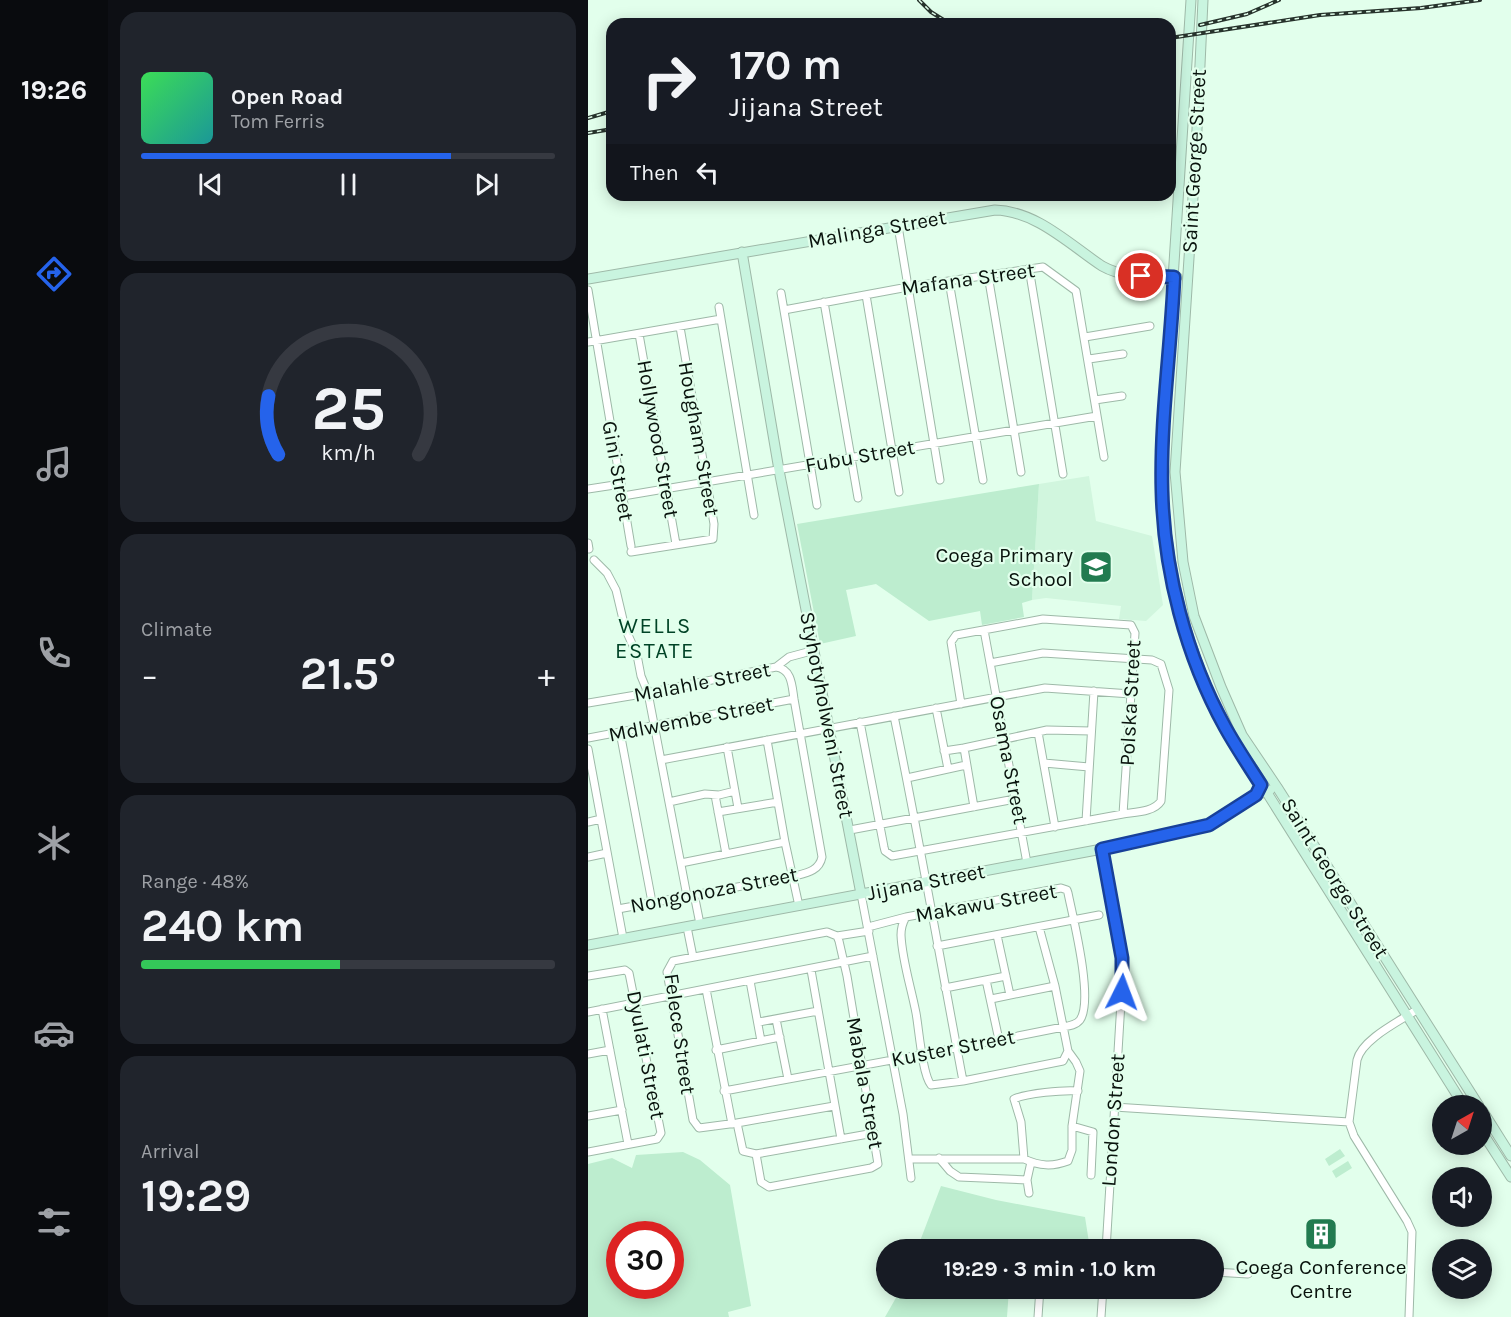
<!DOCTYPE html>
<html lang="en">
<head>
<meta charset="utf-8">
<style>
	body { margin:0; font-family:Karla,sans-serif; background:#20242c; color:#f1f3f6; height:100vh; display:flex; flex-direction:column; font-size:22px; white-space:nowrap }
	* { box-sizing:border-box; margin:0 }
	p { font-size:20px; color:#9ea1a6 }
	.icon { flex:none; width:33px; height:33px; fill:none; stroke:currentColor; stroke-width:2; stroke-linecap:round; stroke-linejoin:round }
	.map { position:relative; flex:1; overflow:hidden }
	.panel { display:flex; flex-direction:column; gap:12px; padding:12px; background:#0d0f14; width:480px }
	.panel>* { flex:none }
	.guide { position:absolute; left:18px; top:18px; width:570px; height:183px; border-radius:18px; box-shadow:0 3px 15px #0003; background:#171b24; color:#f1f3f6; overflow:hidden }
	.needle { width:39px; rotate:39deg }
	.buttons { position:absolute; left:844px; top:1095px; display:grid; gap:12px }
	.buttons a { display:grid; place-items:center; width:60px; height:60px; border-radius:50%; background:#171b24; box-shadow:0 3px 15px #0003; font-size:30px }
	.speed { position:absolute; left:18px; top:1221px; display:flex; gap:12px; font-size:30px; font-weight:700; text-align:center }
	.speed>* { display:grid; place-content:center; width:78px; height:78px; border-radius:50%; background:#171b24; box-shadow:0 3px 15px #0003; line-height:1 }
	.speed .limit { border:9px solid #d22; background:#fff; color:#111 }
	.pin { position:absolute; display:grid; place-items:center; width:51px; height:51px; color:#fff; margin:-26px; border:3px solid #fff; border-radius:50%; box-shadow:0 2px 6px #0007 }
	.me { position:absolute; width:66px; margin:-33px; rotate:3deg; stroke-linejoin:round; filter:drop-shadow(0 0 4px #0008) }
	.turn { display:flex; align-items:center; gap:21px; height:126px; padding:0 24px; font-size:27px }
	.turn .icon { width:78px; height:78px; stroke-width:2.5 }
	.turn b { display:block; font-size:42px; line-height:51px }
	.then { display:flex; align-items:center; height:57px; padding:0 24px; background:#0003; gap:12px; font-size:22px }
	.big { font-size:45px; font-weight:700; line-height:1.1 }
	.panel .widget { flex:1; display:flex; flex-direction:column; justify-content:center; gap:9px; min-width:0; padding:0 21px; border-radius:18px; background:#20242c }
	.panel .dial { align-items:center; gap:0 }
	.dial svg { height:156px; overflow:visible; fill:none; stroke:#363941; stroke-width:7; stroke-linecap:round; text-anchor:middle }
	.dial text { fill:#f1f3f6; stroke:none }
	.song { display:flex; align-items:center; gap:18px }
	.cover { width:72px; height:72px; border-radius:9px; background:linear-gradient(135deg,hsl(130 70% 55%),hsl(180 70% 35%)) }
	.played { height:6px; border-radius:3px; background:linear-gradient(90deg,#2563eb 75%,#363941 75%) }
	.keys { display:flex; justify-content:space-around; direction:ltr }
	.heat { display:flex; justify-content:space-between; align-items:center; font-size:33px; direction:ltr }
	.charge { height:9px; border-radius:4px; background:linear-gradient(90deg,#34c759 48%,#363941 0) }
	.trip { position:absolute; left:288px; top:1239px; width:348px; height:60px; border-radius:30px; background:#171b24; box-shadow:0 3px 15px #0003; font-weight:700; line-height:60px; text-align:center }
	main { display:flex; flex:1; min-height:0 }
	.tab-bar { display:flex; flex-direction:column; width:108px; justify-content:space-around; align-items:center; background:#090b0e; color:#9ea1a6 }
	.tab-bar .icon { width:42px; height:42px }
	.tab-bar .selected { color:#2563eb }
	.tab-bar b { font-size:27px; color:#f1f3f6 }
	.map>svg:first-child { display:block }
	.built { fill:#d1f6de }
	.green { fill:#bdedcf; fill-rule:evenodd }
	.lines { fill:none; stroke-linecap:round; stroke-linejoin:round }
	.street-casing { stroke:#9eb9a8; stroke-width:9 }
	.secondary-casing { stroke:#9eb9a8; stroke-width:11 }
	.street { stroke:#fff; stroke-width:7 }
	.secondary { stroke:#c9f4df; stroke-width:9 }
	.rail-casing { stroke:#27332c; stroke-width:4 }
	.rail { stroke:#e2ffec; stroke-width:1.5; stroke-dasharray:4.5; stroke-linecap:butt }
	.route-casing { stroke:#184099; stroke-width:15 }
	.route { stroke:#2563eb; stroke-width:10 }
	.labels { text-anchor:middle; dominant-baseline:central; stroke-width:4.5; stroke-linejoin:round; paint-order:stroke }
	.street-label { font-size:21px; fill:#09130d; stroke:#e2ffec }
	.poi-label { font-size:21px; fill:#09130d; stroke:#e2ffec; text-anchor:end }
	.neighbourhood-label { font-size:22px; letter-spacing:1.5px; fill:#004326; stroke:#e2ffec }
</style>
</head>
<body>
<main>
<nav class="tab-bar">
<b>19:26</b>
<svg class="icon selected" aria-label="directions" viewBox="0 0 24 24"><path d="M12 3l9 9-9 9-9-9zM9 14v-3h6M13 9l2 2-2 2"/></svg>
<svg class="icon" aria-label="music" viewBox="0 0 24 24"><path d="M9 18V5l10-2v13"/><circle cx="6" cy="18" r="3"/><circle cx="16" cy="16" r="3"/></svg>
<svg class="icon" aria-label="phone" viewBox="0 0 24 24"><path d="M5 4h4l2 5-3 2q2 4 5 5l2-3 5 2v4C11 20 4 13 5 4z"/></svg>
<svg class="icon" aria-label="climate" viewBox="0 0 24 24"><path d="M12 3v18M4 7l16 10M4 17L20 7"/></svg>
<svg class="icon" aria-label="car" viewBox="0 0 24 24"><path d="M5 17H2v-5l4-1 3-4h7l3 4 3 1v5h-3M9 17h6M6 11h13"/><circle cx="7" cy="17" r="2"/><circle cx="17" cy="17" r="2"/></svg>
<svg class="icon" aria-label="filters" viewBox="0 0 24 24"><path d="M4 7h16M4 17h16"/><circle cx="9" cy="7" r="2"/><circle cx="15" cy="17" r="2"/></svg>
</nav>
<section class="panel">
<div class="widget">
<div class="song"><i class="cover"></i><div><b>Open Road</b><p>Tom Ferris</p></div></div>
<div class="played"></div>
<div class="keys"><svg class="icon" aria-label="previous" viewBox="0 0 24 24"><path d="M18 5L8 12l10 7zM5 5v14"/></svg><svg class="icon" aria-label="pause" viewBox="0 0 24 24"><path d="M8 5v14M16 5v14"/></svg><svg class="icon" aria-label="next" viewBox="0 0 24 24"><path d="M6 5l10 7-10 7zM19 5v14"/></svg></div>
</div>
<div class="widget dial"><svg viewBox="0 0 100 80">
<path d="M14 69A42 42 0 1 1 86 69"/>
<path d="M14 69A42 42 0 0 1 9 39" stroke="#2563eb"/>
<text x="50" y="56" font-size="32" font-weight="700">25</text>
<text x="50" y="72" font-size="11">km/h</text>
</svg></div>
<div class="widget"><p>Climate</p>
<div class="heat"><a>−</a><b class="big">21.5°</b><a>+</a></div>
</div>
<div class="widget"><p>Range · 48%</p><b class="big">240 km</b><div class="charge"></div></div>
<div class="widget"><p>Arrival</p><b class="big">19:29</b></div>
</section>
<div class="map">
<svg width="923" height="1317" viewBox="0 0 923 1317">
	<rect width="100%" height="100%" fill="#e2ffec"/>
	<path class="built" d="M501 476 508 521 564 536 575 605 558 621 531 619 533 606 458 598 444 600 451 484Z"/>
	<path class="green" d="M451 484 444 600 434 603 436 617 394 625 392 611 341 621 288 584 258 590 268 636 232 644 209 524Z
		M752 1149 757 1156 741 1166 737 1159Z
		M95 1152 112 1160 142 1185 163 1306 140 1312 141 1317H0V1164L24 1158 44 1168 48 1155ZM82 1234V1286H32V1234Z
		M760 1161 764 1168 748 1178 744 1171Z
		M353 1186 408 1200 497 1217 502 1249 424 1248V1250L329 1249Z
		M313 1289H421L419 1317H297Z"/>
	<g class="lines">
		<defs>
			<path id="street" d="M310 226 352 480
				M441 268 475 474
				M400 275 433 472
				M361 281 395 480
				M0 290 43 546
				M193 293 229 505
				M278 295 311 492
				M236 302 270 498
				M131 307 166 515
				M196 310 320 287 455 267 488 291 516 457
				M51 334 88 544
				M497 337 562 326
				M0 342 133 319
				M501 359 535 354
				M507 400 534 396
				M0 489 33 484
				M35 496 509 416
				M0 543 1 549
				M43 552 125 539 126 524 92 327
				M6 560 19 573 28 590 37 628 49 655 53 676 60 693 99 896
				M396 630 439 863
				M188 667 201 657 227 650
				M0 703 60 693 188 667C204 669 204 686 206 699L234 857C231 872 217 873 203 877L30 909
				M373 704 363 642 368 635 455 619 543 625 547 633 535 814
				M348 708 360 769
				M306 716C331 837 352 959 375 1081
				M272 722 296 847 297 851 304 856 535 814C548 812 566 812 573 801L581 690 573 664 564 660 455 653 402 663
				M32 732 64 902
				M450 732 467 827
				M0 738 206 699
				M179 740 197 842 211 906
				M139 747 150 808
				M0 749 35 938
				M356 751 376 748
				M73 760 457 688 543 694
				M456 763 501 767
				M319 778 378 765
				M127 795 138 854
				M81 802 117 794 131 795 147 791
				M386 807 376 748 459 730 503 731
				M130 812 190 802
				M498 821 506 691
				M0 822 13 819
				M262 830 427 799
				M514 849 535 969 518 1250
				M0 857 19 853
				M93 863 197 842
				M106 894 112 924
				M273 894 315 1114 323 1178
				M99 927 105 957
				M280 927 318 917
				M409 935 422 995
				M249 936 281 931
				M349 946 511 915
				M223 970 253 1139
				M0 976 37 970 41 973 73 1133 69 1139 0 1152
				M398 980 411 1040
				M162 981 173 1041
				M357 988 418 976
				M118 989 144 1124
				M403 999 467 986
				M14 1009 40 1144
				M0 1012 285 956
				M188 1019 200 1079
				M171 1022 230 1011
				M128 1050 192 1037
				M0 1054 22 1050
				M136 1091C249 1070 362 1050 475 1027 481 1026 488 1025 492 1020 506 1000 485 918 480 893L479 890 473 888 318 917C315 922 313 928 313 935 314 960 323 987 328 1013 331 1029 334 1074 343 1085L375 1081 475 1061 480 1051 467 986 451 927
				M526 1107 761 1122
				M0 1116 34 1110
				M149 1123 155 1151 168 1154 286 1133
				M484 1126 505 1132 503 1175
				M168 1154 173 1182 181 1187 283 1168 290 1164 259 976 251 941 249 936 239 932 85 961 79 972 105 1120 111 1128 149 1123 246 1106
				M351 1158 362 1171 371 1177 439 1180
				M321 1159H436C452 1166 464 1167 480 1161L484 1150V1126L492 1071 488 1062 480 1051
				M436 1159 433 1122 426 1099C439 1093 475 1090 490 1091
				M441 1193 439 1180 443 1162
				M626 1272 660 1274
				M450 1317 452 1288
				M513 1317 515 1288
				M821 1317 824 1232 819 1221 766 1136 761 1122 769 1060C774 1039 812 1021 830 1009"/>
			<path id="secondary" d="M603 0 574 449C573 548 592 637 637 726L876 1106
				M615 0 608 151 587 472 595 562 606 616 633 687 654 735 689 787 891 1106
				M154 252 191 470 273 894
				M0 279 407 210C448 211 481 244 514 266 537 279 563 277 589 277
				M0 945 514 849 607 829 626 822 668 795 682 790
				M894 1110 923 1156
				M894 1132 923 1177"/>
		</defs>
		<use href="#street" class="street-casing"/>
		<use href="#secondary" class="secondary-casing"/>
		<use href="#street" class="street"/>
		<use href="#secondary" class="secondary"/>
		<defs>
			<path id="rail" d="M331 0 343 12 362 24
				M612 25 659 14 691 0
				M582 38 732 15 833 8 892 0
				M0 118 24 111
				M0 133 24 129"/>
		</defs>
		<use href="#rail" class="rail-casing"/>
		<use href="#rail" class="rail"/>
	</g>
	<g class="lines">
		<defs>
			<path id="route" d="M534 992V958L514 849 621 825 668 795 673 785C661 766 648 747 637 727 598 656 576 572 574 491 572 420 583 349 586 277L553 276"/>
		</defs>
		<use href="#route" class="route-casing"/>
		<use href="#route" class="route"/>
	</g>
	<defs>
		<symbol id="school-square" viewBox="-11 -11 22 22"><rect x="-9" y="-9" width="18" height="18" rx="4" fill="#227b50" stroke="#e2ffec"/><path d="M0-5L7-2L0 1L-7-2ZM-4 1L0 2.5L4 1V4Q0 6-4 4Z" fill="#fff"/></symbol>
		<symbol id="building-square" viewBox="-11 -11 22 22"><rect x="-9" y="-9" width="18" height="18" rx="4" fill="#227b50" stroke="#e2ffec"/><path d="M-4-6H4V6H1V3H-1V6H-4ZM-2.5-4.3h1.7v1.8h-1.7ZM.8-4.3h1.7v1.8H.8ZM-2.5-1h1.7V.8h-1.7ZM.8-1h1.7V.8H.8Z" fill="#fff"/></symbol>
	</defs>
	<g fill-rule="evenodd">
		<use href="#school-square" x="489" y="548" width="38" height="38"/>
		<use href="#building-square" x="714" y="1215" width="38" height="38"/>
	</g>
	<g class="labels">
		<g class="street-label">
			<text transform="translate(606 161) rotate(-87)">Saint George Street</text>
			<text transform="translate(289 229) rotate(-10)">Malinga Street</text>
			<text transform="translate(380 279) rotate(-8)">Mafana Street</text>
			<text transform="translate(70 439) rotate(80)">Hollywood Street</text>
			<text transform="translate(111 439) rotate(80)">Hougham Street</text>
			<text transform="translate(272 456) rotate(-10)">Fubu Street</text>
			<text transform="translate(30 471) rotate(80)">Gini Street</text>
			<text transform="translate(114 682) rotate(-11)">Malahle Street</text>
			<text transform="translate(542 703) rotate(-87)">Polska Street</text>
			<text transform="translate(239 715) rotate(79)">Styhotyholweni Street</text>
			<text transform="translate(103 719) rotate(-11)">Mdlwembe Street</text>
			<text transform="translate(421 760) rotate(79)">Osama Street</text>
			<text transform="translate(747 878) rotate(58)">Saint George Street</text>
			<text transform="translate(338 882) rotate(-11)">Jijana Street</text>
			<text transform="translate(126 890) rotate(-11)">Nongonoza Street</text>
			<text transform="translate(398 903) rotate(-10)">Makawu Street</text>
			<text transform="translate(92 1034) rotate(82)">Felece Street</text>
			<text transform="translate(365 1048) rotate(-11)">Kuster Street</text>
			<text transform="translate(58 1055) rotate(79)">Dyulati Street</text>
			<text transform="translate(277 1083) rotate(80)">Mabala Street</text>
			<text transform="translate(525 1120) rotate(-86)">London Street</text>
		</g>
		<g class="poi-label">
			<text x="485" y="555">Coega Primary<tspan x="485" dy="24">School</tspan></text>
			<text x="733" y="1267" text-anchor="middle">Coega Conference<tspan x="733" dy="24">Centre</tspan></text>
		</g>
		<g class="neighbourhood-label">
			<text x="67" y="626">WELLS<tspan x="67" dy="25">ESTATE</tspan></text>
		</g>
	</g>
</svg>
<div class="buttons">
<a><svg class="needle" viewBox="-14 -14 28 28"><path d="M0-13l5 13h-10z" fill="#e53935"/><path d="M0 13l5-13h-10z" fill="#9ea1a6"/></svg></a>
<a><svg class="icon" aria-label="sound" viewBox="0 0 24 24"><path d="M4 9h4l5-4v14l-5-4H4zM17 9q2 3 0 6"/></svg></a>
<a><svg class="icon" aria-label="layers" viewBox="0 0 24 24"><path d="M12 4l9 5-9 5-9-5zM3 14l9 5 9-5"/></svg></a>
</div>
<div class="speed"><div class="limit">30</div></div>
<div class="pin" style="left:553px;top:276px;background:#d93025"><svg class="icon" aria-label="arrive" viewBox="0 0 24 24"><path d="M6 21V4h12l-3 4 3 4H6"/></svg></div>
<svg class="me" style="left:534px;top:992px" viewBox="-20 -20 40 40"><path d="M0-17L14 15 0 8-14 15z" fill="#2563eb" stroke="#fff" stroke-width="4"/></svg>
<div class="trip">19:29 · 3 min · 1.0 km</div>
<div class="guide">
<div class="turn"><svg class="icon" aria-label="right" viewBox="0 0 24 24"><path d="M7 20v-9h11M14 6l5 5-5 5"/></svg><div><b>170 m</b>Jijana Street</div></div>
<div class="then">Then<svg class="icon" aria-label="left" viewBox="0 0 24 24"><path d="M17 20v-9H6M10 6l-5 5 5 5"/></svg></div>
</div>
</div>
</main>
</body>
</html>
